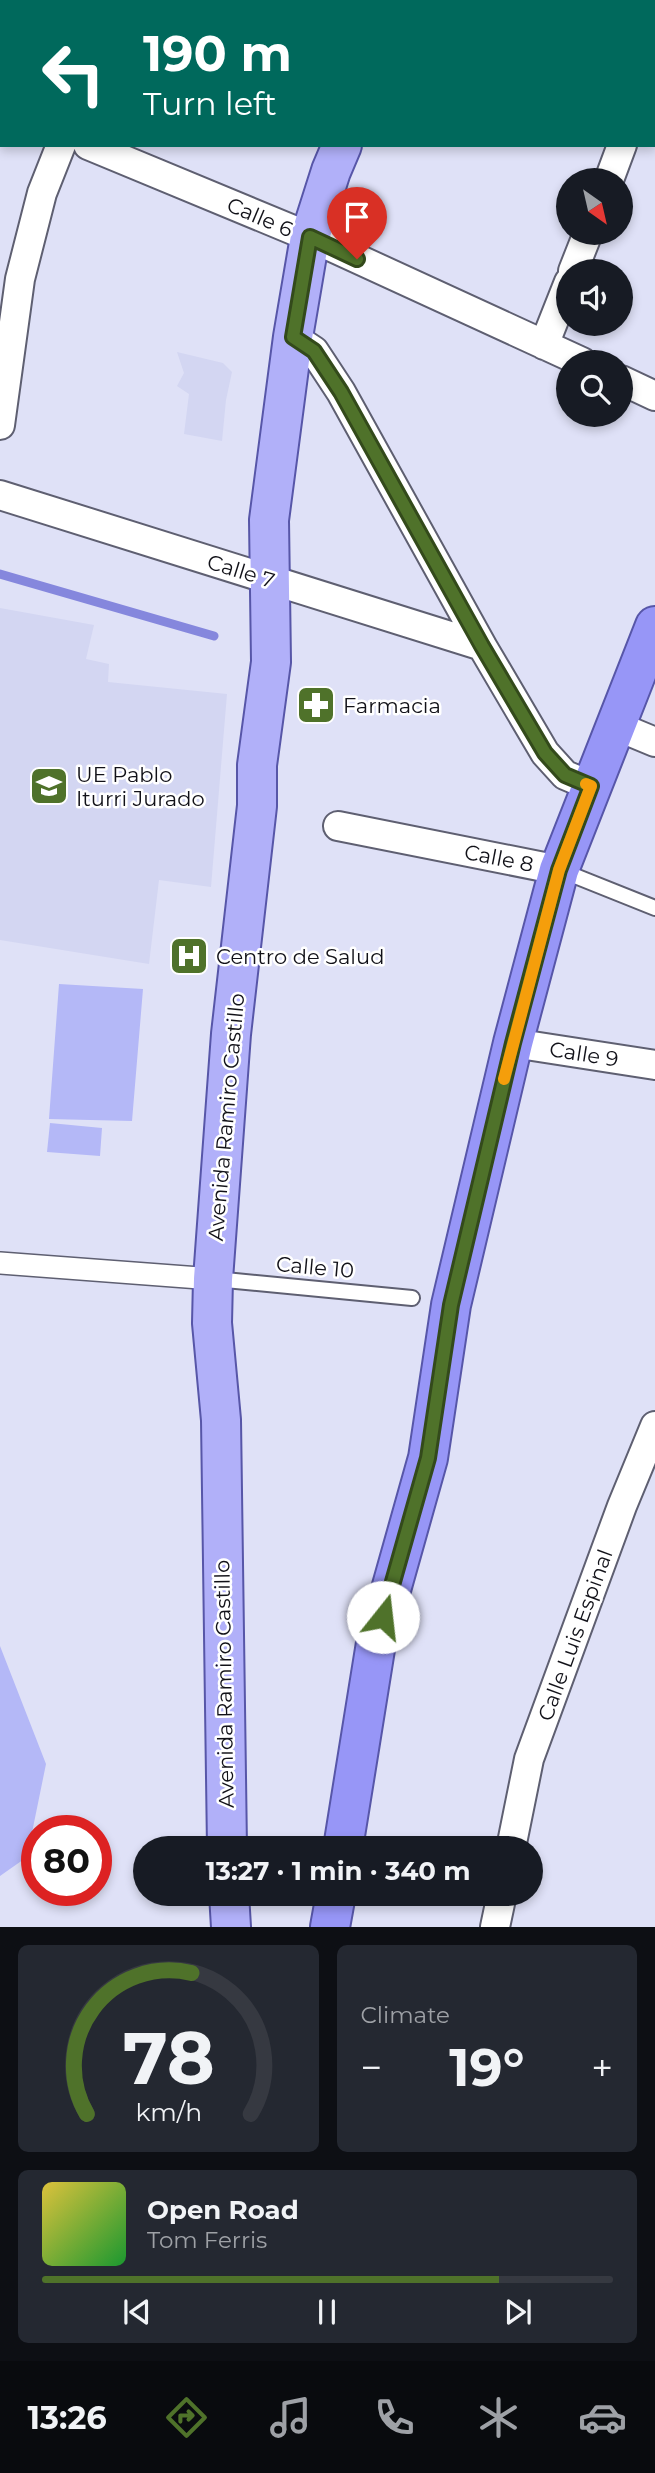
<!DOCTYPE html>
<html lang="en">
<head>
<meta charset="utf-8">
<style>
	body { margin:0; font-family:Montserrat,sans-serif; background:#242831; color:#f1f3f6; height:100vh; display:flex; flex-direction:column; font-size:26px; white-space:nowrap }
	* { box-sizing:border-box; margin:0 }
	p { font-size:23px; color:#9ea1a6 }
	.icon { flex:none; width:38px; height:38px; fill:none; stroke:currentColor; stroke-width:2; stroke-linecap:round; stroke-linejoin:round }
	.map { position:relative; height:1927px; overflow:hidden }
	.panel { display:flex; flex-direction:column; gap:18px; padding:18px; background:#0d0f14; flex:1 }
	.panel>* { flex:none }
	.top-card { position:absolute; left:0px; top:0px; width:656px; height:147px; box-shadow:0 4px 10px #0003; background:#00695c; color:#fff; overflow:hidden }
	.needle { width:46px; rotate:146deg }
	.controls { position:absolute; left:556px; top:168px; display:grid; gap:14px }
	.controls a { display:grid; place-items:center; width:77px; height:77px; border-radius:50%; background:#171b24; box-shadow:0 4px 10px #0003; font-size:35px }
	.speed { position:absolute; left:21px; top:1815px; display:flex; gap:14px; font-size:35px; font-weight:700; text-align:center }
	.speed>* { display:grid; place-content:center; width:91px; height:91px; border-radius:50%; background:#171b24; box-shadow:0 4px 10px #0003; line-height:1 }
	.speed .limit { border:10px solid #d22; background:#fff; color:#111 }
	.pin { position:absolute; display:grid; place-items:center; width:60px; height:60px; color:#fff; margin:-72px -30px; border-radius:50% 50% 50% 0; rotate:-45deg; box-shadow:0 0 7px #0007 }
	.pin .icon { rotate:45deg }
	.me { position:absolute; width:77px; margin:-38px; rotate:16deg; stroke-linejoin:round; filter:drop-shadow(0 0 5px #0008) }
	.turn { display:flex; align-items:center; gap:24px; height:147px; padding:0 28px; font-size:32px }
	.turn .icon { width:91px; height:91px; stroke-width:2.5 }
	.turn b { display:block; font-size:49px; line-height:60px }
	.big { font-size:52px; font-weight:700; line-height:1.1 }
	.panel .card { flex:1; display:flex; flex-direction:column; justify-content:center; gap:10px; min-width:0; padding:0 24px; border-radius:10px; background:#242831 }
	.panel .dial { align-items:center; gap:0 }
	.dial svg { height:182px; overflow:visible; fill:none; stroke:#363941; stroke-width:7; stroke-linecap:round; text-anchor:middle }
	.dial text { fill:#f1f3f6; stroke:none }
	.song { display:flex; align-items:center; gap:21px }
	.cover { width:84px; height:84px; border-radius:10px; background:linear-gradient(135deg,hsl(50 70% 55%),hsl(130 70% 35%)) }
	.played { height:7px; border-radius:4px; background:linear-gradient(90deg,#4f722a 80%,#363941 80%) }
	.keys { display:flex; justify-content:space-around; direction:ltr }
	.heat { display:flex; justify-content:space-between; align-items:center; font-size:38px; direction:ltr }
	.panel .tiles { flex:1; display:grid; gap:18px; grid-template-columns:1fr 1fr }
	.card:last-child { grid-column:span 2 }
	.trip { position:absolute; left:133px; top:1836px; width:410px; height:70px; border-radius:35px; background:#171b24; box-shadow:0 4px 10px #0003; font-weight:700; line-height:70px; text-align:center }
	.tab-bar { display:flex; height:112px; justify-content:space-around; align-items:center; background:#090b0e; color:#9ea1a6 }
	.tab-bar .icon { width:49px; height:49px }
	.tab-bar .active { color:#4f722a }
	.tab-bar b { font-size:32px; color:#f1f3f6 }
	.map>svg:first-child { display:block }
	.built { fill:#d3d6f2 }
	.green { fill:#b4b8f7 }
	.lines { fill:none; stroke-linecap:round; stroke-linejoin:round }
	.stream { stroke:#8587dd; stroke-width:9 }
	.service-casing { stroke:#5e5f71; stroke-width:18 }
	.pedestrian-casing { stroke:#5e5f71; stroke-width:24 }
	.minor-casing { stroke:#5e5f71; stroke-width:32 }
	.primary-casing { stroke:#5756a8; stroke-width:42 }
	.trunk-casing { stroke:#5756a8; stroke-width:42 }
	.service { stroke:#fff; stroke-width:14 }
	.pedestrian { stroke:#fff; stroke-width:21 }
	.minor { stroke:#fff; stroke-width:28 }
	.primary { stroke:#b1b0f9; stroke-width:38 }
	.trunk { stroke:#9796f7; stroke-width:38 }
	.route-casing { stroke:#334a1b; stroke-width:18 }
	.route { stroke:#4f722a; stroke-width:12 }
	.slow { stroke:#f59e0b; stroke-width:12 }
	.labels { text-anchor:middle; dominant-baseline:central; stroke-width:5; stroke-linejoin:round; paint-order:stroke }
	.street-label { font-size:21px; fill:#111118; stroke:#fff }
	.poi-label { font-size:21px; fill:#111118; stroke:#fff; text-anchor:start }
</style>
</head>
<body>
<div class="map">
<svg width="655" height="1927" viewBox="0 0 655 1927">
	<rect width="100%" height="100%" fill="#dfe1f7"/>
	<path class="built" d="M177 352 223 363 232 372 226 400 222 441 184 434 189 394 177 386 184 373Z
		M0 608 94 625 86 659 109 664 108 682 227 694 211 887 159 880 149 964 0 940Z"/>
	<path class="green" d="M59 984 143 989 132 1121 49 1119Z
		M50 1123 102 1128 100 1156 47 1152Z
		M0 1646 46 1764 27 1857 0 1876Z"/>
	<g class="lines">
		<path class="stream" d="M0 574 214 636"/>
		<defs>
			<path id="service" d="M560 870 655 908
				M215 1279 412 1298"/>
			<path id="pedestrian" d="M0 1263 213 1279"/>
			<path id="minor" d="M125 2 126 0
				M654 83 655 82
				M88 145 310 237 582 362
				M609 180 622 145
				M573 271 588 233
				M293 337 314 351 341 392 482 646 545 753 565 775 591 786
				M544 345 569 282
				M621 380 655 396
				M0 425 20 279 42 193 61 145
				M0 495 482 646
				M614 725 655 742
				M338 826 559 870
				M513 1043 655 1065
				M511 1848 529 1759 622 1506 655 1426
				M495 1927 502 1894"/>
			<path id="primary" d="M415 2 416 0
				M227 1848 221 1420 212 1323 213 1279 231 1034 257 806V765L271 662 269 520 293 337 310 237 331 171 342 145
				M229 1894 231 1927"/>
			<path id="trunk" d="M343 1848 376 1643 428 1458 451 1305 513 1043 559 870 655 626
				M330 1927 336 1894"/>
		</defs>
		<use href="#service" class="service-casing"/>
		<use href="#pedestrian" class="pedestrian-casing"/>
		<use href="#minor" class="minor-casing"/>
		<use href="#primary" class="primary-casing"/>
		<use href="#trunk" class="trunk-casing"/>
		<use href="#service" class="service"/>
		<use href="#pedestrian" class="pedestrian"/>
		<use href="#minor" class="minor"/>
		<use href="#primary" class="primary"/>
		<use href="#trunk" class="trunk"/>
	</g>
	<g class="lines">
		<defs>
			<path id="route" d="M357 259 310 237 293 337 314 351 341 392 482 646 545 753 565 775 591 786 559 870 513 1043 451 1305 428 1458 383 1617"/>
		</defs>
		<use href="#route" class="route-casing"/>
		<use href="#route" class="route"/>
		<path class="slow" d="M504 1079 559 870 591 786 586 784"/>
	</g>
	<defs>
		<symbol id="pharmacy-square" viewBox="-11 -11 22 22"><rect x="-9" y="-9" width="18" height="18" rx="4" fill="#4f722a" stroke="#fff"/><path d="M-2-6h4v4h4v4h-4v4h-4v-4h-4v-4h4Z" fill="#fff"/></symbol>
		<symbol id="school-square" viewBox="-11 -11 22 22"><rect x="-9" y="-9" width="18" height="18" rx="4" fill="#4f722a" stroke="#fff"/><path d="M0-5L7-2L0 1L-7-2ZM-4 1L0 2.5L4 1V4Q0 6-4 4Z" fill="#fff"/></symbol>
		<symbol id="hospital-square" viewBox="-11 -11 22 22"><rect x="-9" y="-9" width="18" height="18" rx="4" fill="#4f722a" stroke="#fff"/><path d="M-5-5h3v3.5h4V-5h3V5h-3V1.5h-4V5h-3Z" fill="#fff"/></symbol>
	</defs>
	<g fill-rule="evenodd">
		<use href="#pharmacy-square" x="294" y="683" width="44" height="44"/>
		<use href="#school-square" x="27" y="764" width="44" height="44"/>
		<use href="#hospital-square" x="167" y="934" width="44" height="44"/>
	</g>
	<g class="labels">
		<g class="street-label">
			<text transform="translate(260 217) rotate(23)">Calle 6</text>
			<text transform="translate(241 571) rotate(17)">Calle 7</text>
			<text transform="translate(499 858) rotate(11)">Calle 8</text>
			<text transform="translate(584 1054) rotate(9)">Calle 9</text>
			<text transform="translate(226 1117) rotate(-85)">Avenida Ramiro Castillo</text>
			<text transform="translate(315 1267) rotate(5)">Calle 10</text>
			<text transform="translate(575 1635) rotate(-70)">Calle Luis Espinal</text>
			<text transform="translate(224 1684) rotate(-91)">Avenida Ramiro Castillo</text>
		</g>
		<g class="poi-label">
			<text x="343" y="705">Farmacia</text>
			<text x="76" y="774">UE Pablo<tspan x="76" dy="24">Iturri Jurado</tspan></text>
			<text x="216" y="956">Centro de Salud</text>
		</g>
	</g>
</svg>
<div class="controls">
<a><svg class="needle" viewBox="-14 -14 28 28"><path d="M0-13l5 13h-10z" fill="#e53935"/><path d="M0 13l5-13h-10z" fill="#9ea1a6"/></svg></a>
<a><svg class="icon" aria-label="sound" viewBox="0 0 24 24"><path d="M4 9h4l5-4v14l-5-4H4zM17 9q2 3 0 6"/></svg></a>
<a><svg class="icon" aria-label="search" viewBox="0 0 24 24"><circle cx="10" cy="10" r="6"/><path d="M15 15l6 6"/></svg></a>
</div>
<div class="speed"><div class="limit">80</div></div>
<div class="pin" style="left:357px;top:259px;background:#d93025"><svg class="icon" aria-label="arrive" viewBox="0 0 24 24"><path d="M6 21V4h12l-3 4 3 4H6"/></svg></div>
<svg class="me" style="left:383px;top:1617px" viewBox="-20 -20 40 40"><circle r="19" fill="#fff"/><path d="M0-13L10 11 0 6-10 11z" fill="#4f722a"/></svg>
<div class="trip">13:27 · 1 min · 340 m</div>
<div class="top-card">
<div class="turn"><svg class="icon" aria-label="left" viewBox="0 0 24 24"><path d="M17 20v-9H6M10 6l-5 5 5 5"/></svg><div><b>190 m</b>Turn left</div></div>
</div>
</div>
<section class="panel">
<div class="tiles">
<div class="card dial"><svg viewBox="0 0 100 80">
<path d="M14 69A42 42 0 1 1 86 69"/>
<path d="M14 69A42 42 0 0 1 60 7" stroke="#4f722a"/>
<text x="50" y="56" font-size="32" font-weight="700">78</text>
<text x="50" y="72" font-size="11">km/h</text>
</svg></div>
<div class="card"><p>Climate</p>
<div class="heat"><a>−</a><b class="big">19°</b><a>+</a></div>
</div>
<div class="card">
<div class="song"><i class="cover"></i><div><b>Open Road</b><p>Tom Ferris</p></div></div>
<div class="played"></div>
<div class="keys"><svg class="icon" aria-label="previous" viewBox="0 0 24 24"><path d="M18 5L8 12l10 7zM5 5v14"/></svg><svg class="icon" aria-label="pause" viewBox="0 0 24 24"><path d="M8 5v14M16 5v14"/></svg><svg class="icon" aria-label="next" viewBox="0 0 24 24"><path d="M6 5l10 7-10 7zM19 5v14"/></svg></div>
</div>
</div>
</section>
<nav class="tab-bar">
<b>13:26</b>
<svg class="icon active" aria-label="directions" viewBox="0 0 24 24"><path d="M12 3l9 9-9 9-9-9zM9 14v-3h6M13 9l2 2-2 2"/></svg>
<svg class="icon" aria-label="music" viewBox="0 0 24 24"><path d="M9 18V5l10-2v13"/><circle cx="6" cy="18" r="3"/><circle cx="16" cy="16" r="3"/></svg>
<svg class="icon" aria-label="phone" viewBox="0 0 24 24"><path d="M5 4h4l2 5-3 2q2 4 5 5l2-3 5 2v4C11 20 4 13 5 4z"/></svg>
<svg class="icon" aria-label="climate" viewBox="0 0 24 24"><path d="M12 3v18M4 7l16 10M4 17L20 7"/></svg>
<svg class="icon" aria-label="car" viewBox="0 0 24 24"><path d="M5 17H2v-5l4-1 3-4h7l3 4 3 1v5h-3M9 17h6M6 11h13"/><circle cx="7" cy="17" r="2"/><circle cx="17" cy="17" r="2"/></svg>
</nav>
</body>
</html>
